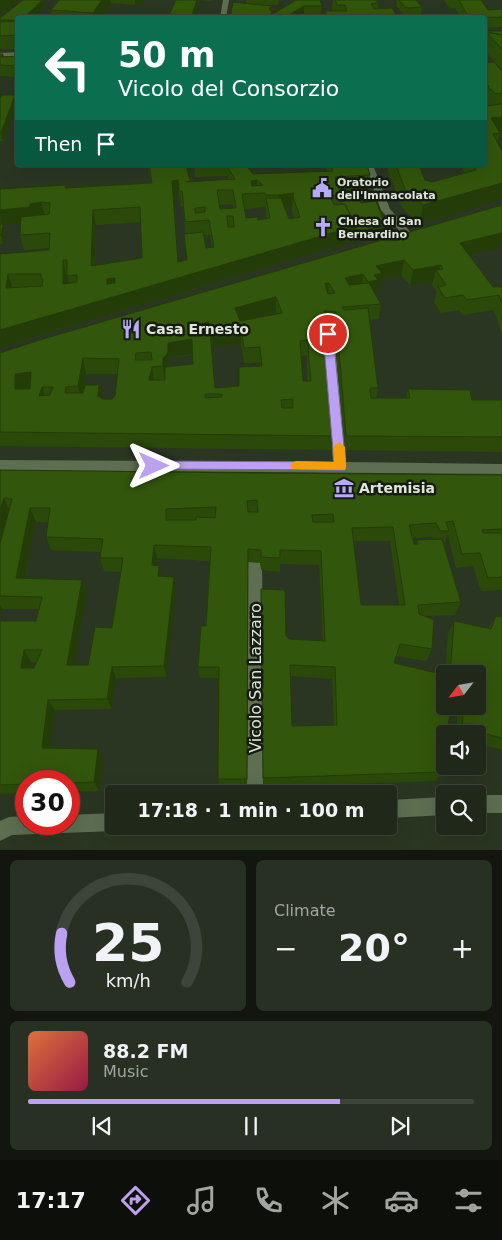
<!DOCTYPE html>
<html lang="en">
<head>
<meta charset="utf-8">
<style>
	body { margin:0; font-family:"DejaVu Sans",sans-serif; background:#283023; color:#f1f3f6; height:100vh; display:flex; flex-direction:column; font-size:19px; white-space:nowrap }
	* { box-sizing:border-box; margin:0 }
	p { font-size:16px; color:#a2a6a2 }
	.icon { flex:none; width:28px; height:28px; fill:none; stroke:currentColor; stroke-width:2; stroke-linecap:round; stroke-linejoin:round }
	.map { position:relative; height:850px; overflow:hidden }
	.details { display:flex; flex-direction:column; gap:10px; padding:10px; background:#12160e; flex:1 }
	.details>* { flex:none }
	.guide { position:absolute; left:15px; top:15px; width:472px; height:152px; border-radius:5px; box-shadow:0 5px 20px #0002,0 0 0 1px #3d4439; background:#0b6e4f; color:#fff; overflow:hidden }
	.needle { width:32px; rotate:239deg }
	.fabs { position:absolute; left:436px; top:665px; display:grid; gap:10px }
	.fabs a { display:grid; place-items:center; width:50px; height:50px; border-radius:5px; background:#20281a; box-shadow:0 5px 20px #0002,0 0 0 1px #3d4439; font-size:25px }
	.speed { position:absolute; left:15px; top:770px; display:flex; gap:10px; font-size:25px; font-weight:700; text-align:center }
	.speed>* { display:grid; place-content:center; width:65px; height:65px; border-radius:50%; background:#20281a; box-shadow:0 5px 20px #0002,0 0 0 1px #3d4439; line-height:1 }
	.speed .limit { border:8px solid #d22; background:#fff; color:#111 }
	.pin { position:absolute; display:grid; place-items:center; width:42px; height:42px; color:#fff; margin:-21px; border:2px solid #fff; border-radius:50%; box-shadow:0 1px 5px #0007 }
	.me { position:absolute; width:55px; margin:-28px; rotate:90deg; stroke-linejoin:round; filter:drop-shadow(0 0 4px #0008) }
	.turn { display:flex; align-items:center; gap:18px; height:105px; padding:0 20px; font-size:22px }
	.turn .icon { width:65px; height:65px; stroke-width:2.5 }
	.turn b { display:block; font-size:35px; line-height:42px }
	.then { display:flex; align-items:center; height:48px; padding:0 20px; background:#0003; gap:10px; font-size:19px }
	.big { font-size:38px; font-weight:600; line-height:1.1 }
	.details .widget { flex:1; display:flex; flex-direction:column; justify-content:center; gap:8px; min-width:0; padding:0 18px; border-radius:8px; background:#283023 }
	.details .dial { align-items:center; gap:0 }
	.dial svg { height:130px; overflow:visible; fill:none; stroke:#3d4439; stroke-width:7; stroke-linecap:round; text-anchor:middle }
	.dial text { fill:#f1f3f6; stroke:none }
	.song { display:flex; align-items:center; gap:15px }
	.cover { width:60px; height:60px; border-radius:8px; background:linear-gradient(135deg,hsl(20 70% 55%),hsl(340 70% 35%)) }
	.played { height:5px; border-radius:2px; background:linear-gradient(90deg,#bca0f2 70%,#3d4439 70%) }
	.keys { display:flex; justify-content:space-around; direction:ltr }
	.heat { display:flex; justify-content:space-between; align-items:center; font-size:28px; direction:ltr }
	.details .tiles { flex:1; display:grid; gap:10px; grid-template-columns:1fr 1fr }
	.widget:last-child { grid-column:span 2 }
	.trip { position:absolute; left:105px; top:785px; width:292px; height:50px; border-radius:5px; background:#20281a; box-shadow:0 5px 20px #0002,0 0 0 1px #3d4439; font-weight:600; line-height:50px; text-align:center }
	.tabs { display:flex; height:80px; justify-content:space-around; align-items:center; background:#0d100a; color:#a2a6a2 }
	.tabs .icon { width:35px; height:35px }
	.tabs .on { color:#bca0f2 }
	.tabs b { font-size:22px; color:#f1f3f6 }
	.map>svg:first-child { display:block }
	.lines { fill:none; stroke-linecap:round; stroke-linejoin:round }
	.minor { fill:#5d6e51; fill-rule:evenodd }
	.wall { fill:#2b4a09; fill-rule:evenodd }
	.shaded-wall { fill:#233c08 }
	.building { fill:#32560b; stroke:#233c08; fill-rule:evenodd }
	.route { fill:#bca0f2; stroke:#7a689d }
	.slow { fill:#f59e0b }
	.labels { text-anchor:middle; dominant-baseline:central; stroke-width:5; stroke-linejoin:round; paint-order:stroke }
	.far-poi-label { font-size:11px; font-weight:bold; fill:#dfe7da; stroke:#171c13; text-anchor:start }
	.poi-label { font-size:14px; font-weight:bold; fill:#dfe7da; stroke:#171c13; text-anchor:start }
	.near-street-label { font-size:16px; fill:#dfe7da; stroke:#171c13 }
</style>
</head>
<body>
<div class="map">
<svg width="502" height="850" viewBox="0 0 502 850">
	<rect width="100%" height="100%" fill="#2b3622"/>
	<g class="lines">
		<path class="minor" d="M223 0H229L226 18H220Z
			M18 52V56L0 57V53Z
			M365 165H373L390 209 411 233V237H405L381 210Z
			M328 330 334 334 346 462 502 464V474L0 470V460L333 462 322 334Z
			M255 556 260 557 262 562 265 794H247L248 562 250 557Z
			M478 795H502V813H478Z
			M445 797V815L389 818V800Z
			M114 813V826H121L114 831 12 835 0 841V821L9 817 26 816V824H69V815Z"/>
	</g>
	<path class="wall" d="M43 0 44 7 34 18H18V49H0V18Z
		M56 0H145L144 2 135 5 110 3 101 18H44L52 17 51 10 59 0Z
		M176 0H212V1L198 0V8L195 18H162L169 15Z
		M246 0H376L378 3V9L398 18H230L246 3ZM279 0H296L272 14 270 10 271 6 265 5H278ZM320 0H333L332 9 333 11H325L324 14H321L322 6Z
		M397 0H416L422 7 421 14 405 15 396 6Z
		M444 0H481L488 10 502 9V27L485 28V18H461L455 8 450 9Z
		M485 31H502V70L485 51Z
		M0 54H3L4 57 18 56V77L0 76Z
		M485 63 502 71V134H500L497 142 502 151 420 224 402 208 386 165H419L425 180 432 182 465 173 461 165H485L490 106 488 104 485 103Z
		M0 99 17 103 3 141H0Z
		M148 165H186L190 182 228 180V176L195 177 194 165H246L253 174 327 171 325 165H367L370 175 368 190 340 192 341 195 340 201 361 203 385 225 383 234 354 241 0 347V254L49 250V248L24 250 20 235 21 223 3 225 5 232 3 243 0 244V189L65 185 66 188 151 183ZM179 195 181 206H183L187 260 178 262 173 196ZM233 204 234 208 220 209 219 205ZM265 207 267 219 258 220 246 218 245 209ZM292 208V212L294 218 289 219 286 209ZM141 222 142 258 95 266 96 225ZM203 235H210L212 247 206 248ZM66 275H67L69 283H66Z
		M502 205 469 255 493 287H502V334L494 310 462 315 459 310 441 313 434 302 437 292 432 285 433 281 410 285 401 275 381 279 379 289H376L375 294 381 304 379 319 369 320 378 388 376 398H406L408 389 472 400H502V452L344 450 334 327 327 326H326L337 436 335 450 0 446V353ZM276 312 277 314 248 319ZM241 343 244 363 260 362V366L239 386 215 388 211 345 212 348ZM192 355 193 364 170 367 169 358ZM307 355V375L308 381H303L301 356ZM86 374H118L115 396 112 399H102L99 385 83 393Z
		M0 470 256 473 502 475V590L481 591 473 566 456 568 448 535H447L444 544 461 602 455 615 425 616 432 649 426 661 396 656 394 663 445 675 448 633 454 621 488 629 496 616 502 617V750L478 743V734H456L458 706H478V674H445V706L443 772 436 781 263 787 261 589 286 636 289 639 323 641 319 565 280 564V572L261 570 260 563 248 562 247 788H219L218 779 219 678H200L198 667 206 626 210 561 157 558 156 566H159L161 577 176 590 167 677 116 678 112 709 55 710 50 748 98 749 103 758 99 791H69V781H26V793L0 794V621H36L39 609H2L0 617ZM36 522H48L46 537 51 550 101 552 100 558 104 571 121 572 112 628 88 665H74L87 593 82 580 25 578ZM432 537 433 540H417L416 544H414L412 538ZM353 541H390L399 605H361ZM31 662H37L34 668H30ZM290 676 332 679 334 725 292 726Z"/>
	<path class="shaded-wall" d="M0 0H19L0 14Z
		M43 0 44 7 34 18H24Z
		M102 0H110V3L101 18H94L93 13Z
		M135 0H145L144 2 135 5Z
		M197 0H198V8L195 18H191Z
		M304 6V18L287 16Z
		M15 95 17 103 3 141 1 133Z
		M502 117V134H493L491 118Z
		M178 180 179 195 173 196 172 181Z
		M257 180V193H251V181Z
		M502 183V199L420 224 423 205Z
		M294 193 292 208 278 210 279 195Z
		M41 202 45 216 34 222 3 225 5 232 3 243 1 235 0 210Z
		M93 210 96 225 94 281 91 266Z
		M385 225 383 234 354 241 0 347V330L107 284V279L356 226Z
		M502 233V247L456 258 460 243Z
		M63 260 66 275 67 299 63 284Z
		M404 260 401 275 381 279 379 289H376L375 295 366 297 368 282 376 266Z
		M441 265 438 274 436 270 433 281 410 285 413 270Z
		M8 274 13 290 6 288Z
		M363 274 361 289 343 293 345 278Z
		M325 283H329L327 298Z
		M276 297V312L235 323V308Z
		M324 311H329L327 326H323Z
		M208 322 209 338 193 341 191 326Z
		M241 328V343L212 348 211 333Z
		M192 339 193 354 169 358 170 368 165 381 163 366V358L168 343Z
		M83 358 86 374 82 401 78 386Z
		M152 367 154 382 149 380Z
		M31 372 36 387 15 389V374Z
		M99 385 103 400 98 396Z
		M42 387 47 402 39 396Z
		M4 498 10 512 0 545V510Z
		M30 508 36 522 22 591 16 578Z
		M154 545 157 558 155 578 152 565Z
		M159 566 162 579 158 576Z
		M174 577 176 590 167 677 164 666Z
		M82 580 87 593 72 676 67 665Z
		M0 605 2 609 0 617Z
		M24 650 31 662 28 679 21 668Z
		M112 667 116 678 112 709 107 699Z
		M48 700 55 710 49 758 42 748Z
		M98 749 103 758 99 791 94 782Z"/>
	<path class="building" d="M23 0H42L24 18H18V20H0V18Z
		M59 0H102L93 13 51 10Z
		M176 0H197L191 18H162L169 15Z
		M296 0H320L322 6H304L287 16 326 14 325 11H347L345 5H337L335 0H376L378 3 371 4 374 9 392 8 398 18H266Z
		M399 0H416L422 7 406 8Z
		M459 0H481L488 10 502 9V17L469 18Z
		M233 2 271 6 269 10 272 11 271 14 264 16H247V18H230Z
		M44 18V17L63 18Z
		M18 21V35L0 36V22Z
		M485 31H502V35L486 32 485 37Z
		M486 32 502 35V49Z
		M0 54H3L1 57 18 56V66L0 65Z
		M494 62 502 71V93L495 94 492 90 488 88 489 86 485 83V63Z
		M485 83H486L489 86H485Z
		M2 95H15L1 133H0V99Z
		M502 104V117L491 118 500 133 493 134 502 151V183L423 205 405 189 396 165H419L425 180 432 182 476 170 474 165H485V106Z
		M149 165H186L190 181 186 182 235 179 228 168 233 166H230V165H246L253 174 333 171 331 165H367L370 175 335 177 341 195 330 196 334 205 345 204 356 226 0 330V254L49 250 50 233 20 235 21 217 49 214 50 203 41 202 30 204V207L0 210V189L65 185V188L152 183ZM178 180 179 191H182L185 222 209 220 214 247 206 248 203 232 184 234 187 260 178 262 172 181ZM257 180 263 185 252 186 251 181ZM217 190H233L236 208 220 209ZM265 193 266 195H279L294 193 293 197 300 217 289 219 281 198H266L270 218 258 220V217L246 218 242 194ZM140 207 142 258 91 266 93 210ZM205 207V212L195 213V208ZM227 216H233L234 227H228ZM63 260H67V276L77 275V282L63 284ZM8 274H41V279H43L42 286 6 288ZM115 278V283L107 284V279Z
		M359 200 361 203 376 201 385 225 355 232 356 226 345 204H342L340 201Z
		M502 205V233L460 243 493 287H502V304L499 295 467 300 463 295 445 298 438 287 446 285 436 270 443 269 441 265 413 270 404 260 376 266 382 273 374 275 378 280 368 282 363 274 345 278 349 285 369 283 381 304 342 307 344 310 368 308 378 388H370L371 398H410L408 389 470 390 472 400H502V437L346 436 336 312 329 311H324L337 436 0 432V353L43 339ZM325 283H329L335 293 328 294ZM276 297 282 313 240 321 235 308ZM208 322 211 333 241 328 244 348 260 347 262 366 239 367V386L215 388 210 331 199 333 191 326ZM192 339 193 364 165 367V380H149L152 367 163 366V358L168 353V343ZM308 340 309 360 311 381H303L300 341ZM151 352 152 360H135L136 353ZM83 358 119 359 115 396 112 399H103L98 396 99 385H85L83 393H65L66 387 78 386ZM31 372 30 389H15V374ZM42 387H53L50 395 39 396ZM205 394H222V397L205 398ZM293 399V408H282L281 400Z
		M0 224H3L1 235H0Z
		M0 470 256 473 502 475V529L482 530 483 533H501L502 535V577L488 578 480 553 462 554 453 521 446 522 449 531H440L436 523 409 525 414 544H418L417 540 442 539 461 602 418 605 419 614 434 620 432 649 400 644 394 663 445 675V706H451L447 734H445V754L443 772 263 778 261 589 285 590 286 636 289 639 325 641 321 551 280 550V558L261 557V550L248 549 247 779H218L219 667H198L201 626H206L211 547 154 545 152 565 159 566 158 576 174 577 164 666 112 667 107 699 48 700 42 748 98 749 94 782 69 783V781H26V784L0 785V621H36L42 597 0 596V544L12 499 4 498 0 510ZM257 500 258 512H248L247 501ZM216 507 215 518 196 517V520H166V509ZM30 508H50L46 537 103 539 100 558H123L112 628 95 627 88 665H67L82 580 16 578ZM333 514 334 522H313L312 515ZM393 527 405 605H361L352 528ZM24 650H42L34 668H21ZM290 665 335 667 337 725 292 726Z
		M496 616 502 617V738L462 728 464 706H478V674H450L454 621 491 629Z"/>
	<path class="route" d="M328 331 333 334 346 467 345 470 150 469 148 466 150 462 154 461 334 462 323 334Z"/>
	<path class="slow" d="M339 442 345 447 346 467 345 470 292 469 290 466 292 463 296 461 334 462 333 447Z"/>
	<defs>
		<symbol id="civic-bare" viewBox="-9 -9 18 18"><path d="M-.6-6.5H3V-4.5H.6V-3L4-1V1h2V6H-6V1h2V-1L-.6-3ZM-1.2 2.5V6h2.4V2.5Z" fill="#b7abf8" stroke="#171c13" stroke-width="2.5" paint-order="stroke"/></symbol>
		<symbol id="church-bare" viewBox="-9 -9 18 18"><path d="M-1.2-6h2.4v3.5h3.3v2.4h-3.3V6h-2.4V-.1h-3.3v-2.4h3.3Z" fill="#b7abf8" stroke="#171c13" stroke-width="2.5" paint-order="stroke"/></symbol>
		<symbol id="restaurant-bare" viewBox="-9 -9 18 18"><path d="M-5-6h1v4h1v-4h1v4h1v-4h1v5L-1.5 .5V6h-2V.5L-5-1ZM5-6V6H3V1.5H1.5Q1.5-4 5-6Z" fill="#b7abf8" stroke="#171c13" stroke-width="2.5" paint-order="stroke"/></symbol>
		<symbol id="museum-bare" viewBox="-9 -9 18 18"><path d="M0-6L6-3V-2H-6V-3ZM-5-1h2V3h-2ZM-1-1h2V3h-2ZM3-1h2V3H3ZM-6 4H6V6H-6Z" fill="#b7abf8" stroke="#171c13" stroke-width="2.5" paint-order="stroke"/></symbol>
	</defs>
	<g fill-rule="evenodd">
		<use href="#civic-bare" x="308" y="174" width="28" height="28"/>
		<use href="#church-bare" x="309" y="213" width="28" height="28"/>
		<use href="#restaurant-bare" x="117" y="315" width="28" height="28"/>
		<use href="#museum-bare" x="330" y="474" width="28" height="28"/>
	</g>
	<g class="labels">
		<g class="far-poi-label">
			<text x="337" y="182">Oratorio<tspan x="337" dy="13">dell'Immacolata</tspan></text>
			<text x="338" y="221">Chiesa di San<tspan x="338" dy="13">Bernardino</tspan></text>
		</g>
		<g class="poi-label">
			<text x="146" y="329">Casa Ernesto</text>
			<text x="359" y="488">Artemisia</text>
		</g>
		<g class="near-street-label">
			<text transform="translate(255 678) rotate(-90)">Vicolo San Lazzaro</text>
		</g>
	</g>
</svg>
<div class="fabs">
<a><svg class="needle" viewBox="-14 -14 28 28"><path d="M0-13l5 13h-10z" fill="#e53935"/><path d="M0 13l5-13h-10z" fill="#a2a6a2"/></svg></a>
<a><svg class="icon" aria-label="sound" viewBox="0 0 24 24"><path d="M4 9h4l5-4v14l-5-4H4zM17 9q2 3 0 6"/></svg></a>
<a><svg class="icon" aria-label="search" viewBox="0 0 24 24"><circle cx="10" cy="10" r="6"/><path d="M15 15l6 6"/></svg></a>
</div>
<div class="speed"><div class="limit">30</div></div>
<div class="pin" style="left:328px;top:334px;background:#d93025"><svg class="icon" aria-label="arrive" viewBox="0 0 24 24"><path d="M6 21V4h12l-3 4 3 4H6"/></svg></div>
<svg class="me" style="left:154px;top:466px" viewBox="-20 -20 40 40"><path d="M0-17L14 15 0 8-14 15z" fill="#bca0f2" stroke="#fff" stroke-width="4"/></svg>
<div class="trip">17:18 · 1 min · 100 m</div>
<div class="guide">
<div class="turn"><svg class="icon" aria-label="left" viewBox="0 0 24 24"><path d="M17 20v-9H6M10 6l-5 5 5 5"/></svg><div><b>50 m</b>Vicolo del Consorzio</div></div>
<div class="then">Then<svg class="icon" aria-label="arrive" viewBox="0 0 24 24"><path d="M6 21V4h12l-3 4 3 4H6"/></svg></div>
</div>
</div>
<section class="details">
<div class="tiles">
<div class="widget dial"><svg viewBox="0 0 100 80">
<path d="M14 69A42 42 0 1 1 86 69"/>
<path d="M14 69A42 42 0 0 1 9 39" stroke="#bca0f2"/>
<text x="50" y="56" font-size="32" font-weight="700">25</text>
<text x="50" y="72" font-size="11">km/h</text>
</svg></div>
<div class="widget"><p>Climate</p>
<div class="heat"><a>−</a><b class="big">20°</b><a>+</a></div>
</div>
<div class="widget">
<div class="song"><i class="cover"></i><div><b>88.2 FM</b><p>Music</p></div></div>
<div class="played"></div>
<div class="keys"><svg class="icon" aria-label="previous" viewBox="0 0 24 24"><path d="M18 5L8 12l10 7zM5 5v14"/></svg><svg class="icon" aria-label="pause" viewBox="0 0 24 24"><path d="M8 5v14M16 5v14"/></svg><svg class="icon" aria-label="next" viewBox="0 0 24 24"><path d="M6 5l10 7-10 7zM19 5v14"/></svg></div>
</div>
</div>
</section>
<nav class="tabs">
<b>17:17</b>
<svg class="icon on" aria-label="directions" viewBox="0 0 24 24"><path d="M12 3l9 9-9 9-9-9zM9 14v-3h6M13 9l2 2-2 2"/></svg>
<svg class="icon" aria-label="music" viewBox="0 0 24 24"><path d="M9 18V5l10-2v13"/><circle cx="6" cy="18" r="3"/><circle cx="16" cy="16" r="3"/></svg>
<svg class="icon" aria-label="phone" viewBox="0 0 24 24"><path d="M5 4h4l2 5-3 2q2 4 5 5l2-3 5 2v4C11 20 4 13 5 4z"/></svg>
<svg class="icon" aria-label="climate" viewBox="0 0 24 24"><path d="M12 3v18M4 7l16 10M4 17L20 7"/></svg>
<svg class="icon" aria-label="car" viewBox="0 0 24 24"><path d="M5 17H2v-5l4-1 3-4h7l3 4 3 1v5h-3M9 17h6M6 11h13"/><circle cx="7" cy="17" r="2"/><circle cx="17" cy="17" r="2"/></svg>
<svg class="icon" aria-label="filters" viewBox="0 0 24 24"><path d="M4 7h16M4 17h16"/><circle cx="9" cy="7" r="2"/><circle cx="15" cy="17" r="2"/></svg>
</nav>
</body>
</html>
